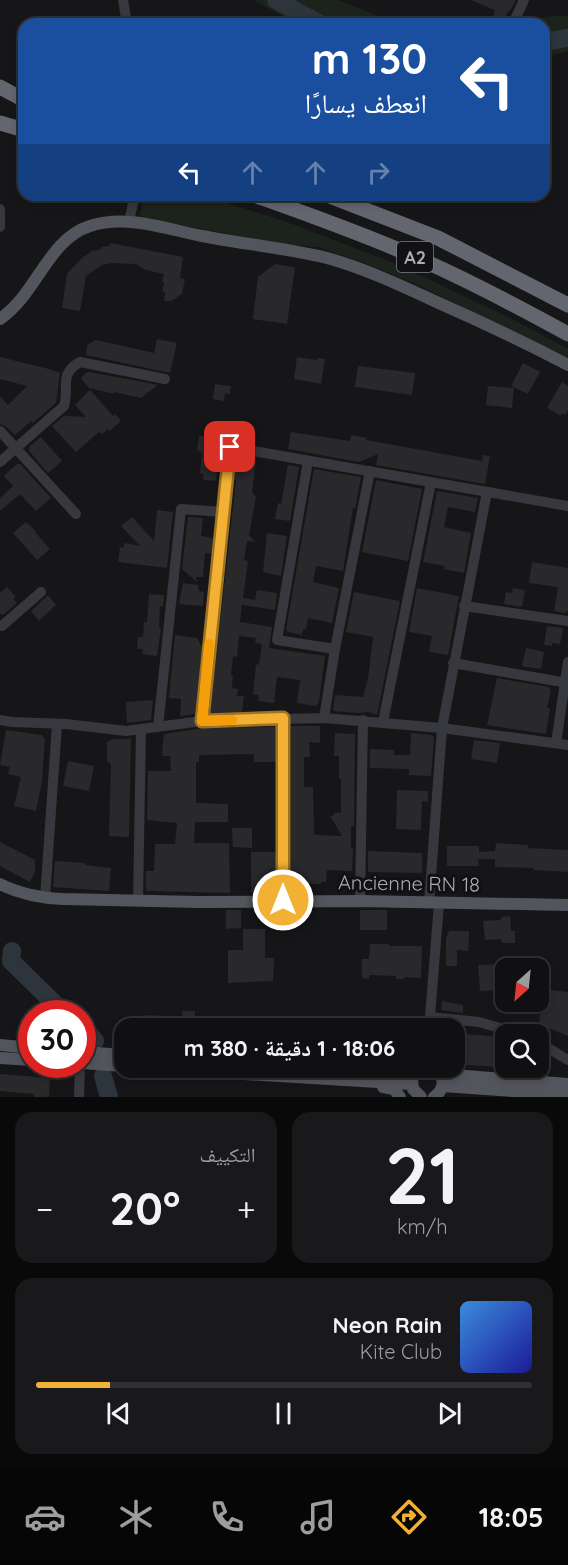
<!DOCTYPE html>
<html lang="ar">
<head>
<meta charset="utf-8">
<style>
	body { margin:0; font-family:Quicksand,"Noto Naskh Arabic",sans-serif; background:#19191b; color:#f1f3f6; direction:rtl; height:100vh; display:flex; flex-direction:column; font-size:22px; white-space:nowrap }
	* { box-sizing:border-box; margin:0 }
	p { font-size:20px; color:#9c9d9f }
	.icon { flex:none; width:33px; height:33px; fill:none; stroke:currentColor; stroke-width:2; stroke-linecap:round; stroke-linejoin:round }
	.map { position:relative; height:1097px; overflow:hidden; direction:ltr }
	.sheet { display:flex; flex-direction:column; gap:15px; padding:15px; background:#09090a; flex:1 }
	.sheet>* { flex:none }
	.banner { position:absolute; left:18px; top:18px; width:532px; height:183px; border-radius:18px; box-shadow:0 3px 9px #0003,0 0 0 2px #303032; direction:rtl; background:#1a4fa0; color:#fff; overflow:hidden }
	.needle { width:39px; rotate:207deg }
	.buttons { position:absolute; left:495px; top:958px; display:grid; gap:12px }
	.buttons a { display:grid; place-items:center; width:54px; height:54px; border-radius:12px; background:#101012; box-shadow:0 3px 9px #0003,0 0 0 2px #303032; font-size:30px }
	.speed { position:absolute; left:18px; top:1000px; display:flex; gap:12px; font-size:30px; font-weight:700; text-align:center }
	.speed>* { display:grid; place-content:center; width:78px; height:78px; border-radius:50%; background:#101012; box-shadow:0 3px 9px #0003,0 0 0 2px #303032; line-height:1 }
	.speed .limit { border:9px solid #d22; background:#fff; color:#111 }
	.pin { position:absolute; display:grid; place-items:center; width:51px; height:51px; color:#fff; margin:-26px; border-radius:12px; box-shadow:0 3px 9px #0006 }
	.me { position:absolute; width:66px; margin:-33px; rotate:0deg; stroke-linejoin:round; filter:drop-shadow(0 0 4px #0008) }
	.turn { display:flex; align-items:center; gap:21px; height:126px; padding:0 24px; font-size:27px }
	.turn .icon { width:78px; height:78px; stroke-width:2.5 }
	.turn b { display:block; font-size:42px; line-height:51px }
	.lanes { display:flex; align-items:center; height:57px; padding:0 24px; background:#0003; justify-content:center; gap:30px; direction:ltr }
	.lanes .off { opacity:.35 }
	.big { font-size:45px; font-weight:700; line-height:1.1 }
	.sheet .card { flex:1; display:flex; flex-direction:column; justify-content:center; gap:9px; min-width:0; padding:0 21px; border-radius:18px; background:#19191b }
	.sheet .dial { align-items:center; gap:0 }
	.dial b { font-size:78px; line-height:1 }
	.song { display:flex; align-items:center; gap:18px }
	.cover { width:72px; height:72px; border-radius:9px; background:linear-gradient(135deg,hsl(210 70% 55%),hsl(240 70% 35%)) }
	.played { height:6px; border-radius:3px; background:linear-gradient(90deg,#f2b134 15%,#303032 15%) }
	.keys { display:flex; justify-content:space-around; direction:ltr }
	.heat { display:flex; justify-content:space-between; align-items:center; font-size:33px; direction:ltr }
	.sheet .tiles { flex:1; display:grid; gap:15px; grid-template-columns:1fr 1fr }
	.card:last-child { grid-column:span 2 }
	.trip { position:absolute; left:114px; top:1018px; width:351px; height:60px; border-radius:18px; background:#101012; box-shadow:0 3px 9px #0003,0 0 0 2px #303032; font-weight:700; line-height:60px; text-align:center; direction:rtl }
	.dock { display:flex; height:96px; justify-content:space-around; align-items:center; background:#060607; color:#9c9d9f }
	.dock .icon { width:42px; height:42px }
	.dock .current { color:#f2b134 }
	.dock b { font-size:27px; color:#f1f3f6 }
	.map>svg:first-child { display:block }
	.green { fill:#1c231d }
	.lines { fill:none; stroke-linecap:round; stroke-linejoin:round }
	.river { stroke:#2c353c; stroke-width:18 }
	.building { fill:#29292c }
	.minor { stroke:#37383d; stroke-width:10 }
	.major { stroke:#53555c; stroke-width:12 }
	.highway { stroke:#63666e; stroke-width:15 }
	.route-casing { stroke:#9d7322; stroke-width:15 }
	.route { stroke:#f2b134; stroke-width:10 }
	.slow { stroke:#f59e0b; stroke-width:10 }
	.labels { text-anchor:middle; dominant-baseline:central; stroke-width:6; stroke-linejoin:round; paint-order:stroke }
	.shield { fill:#111113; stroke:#7b7e86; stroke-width:1.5 }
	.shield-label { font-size:18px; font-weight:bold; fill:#a8adb8 }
	.street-label { font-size:20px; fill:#a8adb8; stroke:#111113 }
</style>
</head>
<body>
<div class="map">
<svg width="568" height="1097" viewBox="0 0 568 1097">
	<rect width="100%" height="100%" fill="#161618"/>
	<path class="green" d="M254 0H338L399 24H296Z
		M553 16H568V51L545 57 544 24H521L523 22Z
		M144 195H202L287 222 394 263 512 319 568 349V359L420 286 370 265 318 247 281 244 145 218 140 215Z"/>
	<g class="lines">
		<path class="river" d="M276 0 320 24
			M544 42 568 38
			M12 951 11 961 57 1006 70 1014
			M82 1025 95 1041
			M103 1076 109 1097"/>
	</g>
	<path class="building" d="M471 0H516L510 11H508L505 20 493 17 495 10Z
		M110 243 183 257 180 278 185 279 182 294 171 301H164L165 293 162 290 164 284 162 281 164 274 146 270 136 264 112 263 102 265 86 276 80 311 62 308 67 274 82 258 92 251 102 249 101 247 110 246Z
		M275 264 295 267 287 324 253 319 258 277Z
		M157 339 177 343 170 373 86 355 87 345 96 340 154 353Z
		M0 357 49 369 60 373 56 403 33 423 31 421 15 435 5 426 0 424V396L8 405 27 386 0 379Z
		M297 357 317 360V358L325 359 321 384 294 379Z
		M523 363 540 372 528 394 511 386Z
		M358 366 415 373 412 395 355 387Z
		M87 372H90L158 385 141 398 114 392V394L89 388 81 378Z
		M562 382 568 386V410L565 415 562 413 561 416 547 408Z
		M215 384 231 386 230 394 225 393 224 401 213 399Z
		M488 386 514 388 512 408 486 405Z
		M90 390 113 416 115 414 121 421 110 431 108 429 102 434 99 432 76 452 52 426 64 416 86 417 75 405Z
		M291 432 350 441 351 435 367 438 366 440 482 461 483 455 490 456 485 484 376 465 378 454 359 462 288 449Z
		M199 436 210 437V440L217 441 215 459 218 460 216 481 203 480 204 474 200 473 202 452 197 451Z
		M41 437 62 461 48 473 29 451 30 446Z
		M236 459 256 462 252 492 256 497 249 535 255 542 247 541 244 560 248 561 243 598 255 600 257 590 277 593 275 610 242 605 240 622 272 627 269 648 325 656 319 701 316 706 297 703 300 680 277 677 274 703 258 701 259 695 253 694 256 664 259 665 262 644 255 643 256 638 239 636 237 657 233 656 231 675H233L232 688 238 689 237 696H244L242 712 210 713 236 480 234 479Z
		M17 464H20L51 498 36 511 20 494 0 511V498L13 486 4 476Z
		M288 465 299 467 290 521 275 519 278 503 281 504Z
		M314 469 361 477 355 509 353 508 343 571 316 566 313 582 339 588 332 623 308 618 306 629H303L302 635 288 632 286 630Z
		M376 480 422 489 408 561 362 552Z
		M437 491 478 498 475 512 448 507 444 527 471 533 464 573 444 569 445 566 423 562Z
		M157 510 173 512 167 568 118 562 120 547 124 548V543L140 546 121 526 132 517 154 541Z
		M188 517 203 518 201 536 213 538 212 554 205 553 203 577H196L197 582 182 569Z
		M26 522 36 531 35 532 50 549 37 560 13 533Z
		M267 533 287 536 281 576 263 572Z
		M532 562 568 568V611L565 613 554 611 558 587 529 583Z
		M183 583 198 585 199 591 204 592 203 606 179 604Z
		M7 587 16 597 13 599 17 603 3 615 0 614V593Z
		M417 588 459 596 448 655 429 652 432 636 409 632Z
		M513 588 525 590 522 607 504 604 506 592 512 593Z
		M354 592 400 601 377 715 368 712 359 713 333 711 335 695 363 697 368 679 373 637 346 632Z
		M149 594 164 595 163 606H160L159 626 161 628 157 656 142 654 143 649H137L138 637H143L144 622H147Z
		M48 595 56 605 39 621 31 611Z
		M547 626 563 628 560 644 552 643V646L544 645Z
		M175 635 197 638 202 647 195 714 180 716 181 699 169 698Z
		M526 648 544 652 541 669 522 666Z
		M497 678 549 687 551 690 547 708H550L546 734 487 725Z
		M153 700 151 720 127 723 126 702Z
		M291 726H320V743L309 742 310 757H304V787H313L314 834 316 835 342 836 330 816H334V813H341V779H339V756H334L335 733 355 734 354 826H351V848H353L352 871 327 870 326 882H321V884L293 883V876H291Z
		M276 727V762H254V754L199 755V762H196V803L228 804V822H195L194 843H229L230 893 146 891V871H154L155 844H175L177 823 147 820 148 771H171L170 756H163L162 754 164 734 203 728Z
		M6 730 42 735 45 739 42 781 36 811 14 806 21 777 8 774 10 767 0 765Z
		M411 733 431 735 434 737 431 776 409 775V769L370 768V749L394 750V755H410Z
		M113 739H131L129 837 109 836 111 764 107 761V742Z
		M474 740 500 743 497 763 471 759Z
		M68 761 94 766 89 791 63 786Z
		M397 790 428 791V802L422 801 421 830 396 829Z
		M232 828H252V848L233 847Z
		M0 842 35 860V872L30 882 0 866Z
		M496 843 528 845V848L568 850V872L534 870V868L495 867V859H478L479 866H447V846H479V852L495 851Z
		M368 851 422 853V873L368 872Z
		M251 852H276V893H251Z
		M55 861 85 863V865L111 868 109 891 53 887Z
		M226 910H241V928L226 929Z
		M360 910H387V930H360Z
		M510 916 511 931H515V943H503L500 939 485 940 483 921 501 920V917Z
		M243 929H265V958H274L273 981 228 983V950H243Z
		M449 931H469L468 951 457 950V966H446V938Z
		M370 944H389V946H422L421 978 404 977V979H396V976L370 975 369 979 362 978V959H369Z
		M500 964 502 990 480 991 478 965Z
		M542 989 568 992V1036L539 1024Z
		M442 1001 463 1005V1013L441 1010Z
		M182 1011H195L194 1029H144L145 1015 182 1017Z
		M211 1019 253 1021V1029H210Z
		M454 1033 502 1037 500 1067 454 1064Z
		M0 1074 50 1078 49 1097H34V1094L0 1091Z"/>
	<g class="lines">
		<path class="minor" d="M123 0 127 24
			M516 17 524 0
			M0 209V227
			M129 221 135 195
			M0 431 76 514
			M308 461 277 640 335 649
			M0 462 64 406C70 388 58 374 80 362L165 379
			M464 606 568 621
			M2 626 41 592
			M453 663 568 683
			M324 718 335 649 370 471
			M0 720 12 722 66 724 126 731 202 721 324 718 442 728 568 745
			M202 721 230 447 568 506
			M383 722 431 482
			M158 727 181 509 223 512
			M556 743 568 662
			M45 898 57 724
			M283 900V718
			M138 901 141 730
			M360 901 363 720
			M429 903 442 728 487 492
			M430 1017 479 1022 524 1035
			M429 1029 439 903
			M538 1042 568 1060
			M79 1097 80 1065"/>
		<path class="major" d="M0 319C37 294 48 239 90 226 126 214 166 229 202 236 243 244 286 248 327 258 367 269 404 287 441 304 484 323 526 343 568 365
			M0 884C20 894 41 898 63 899L198 902 360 901 568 905
			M0 1045 32 1048
			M82 1052 124 1055
			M0 1058 32 1060
			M82 1063 124 1066
			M145 1068 411 1084
			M338 1068 415 1072
			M441 1074 568 1084
			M412 1078 413 1089 421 1097
			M443 1086 568 1095
			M383 1087 394 1089 400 1097
			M434 1097C445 1089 446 1077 434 1068"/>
		<path class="highway" d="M0 87 24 100
			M0 123 24 130
			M254 195C307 214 361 233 413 256 466 279 517 306 568 334
			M327 195 438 238 568 305"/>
	</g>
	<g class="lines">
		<defs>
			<path id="route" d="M230 447 202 721 283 718V900"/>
		</defs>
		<use href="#route" class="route-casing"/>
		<use href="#route" class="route"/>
		<path class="slow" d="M209 644 202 721 232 720"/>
	</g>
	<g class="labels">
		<rect class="shield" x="397" y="242" width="36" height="30" rx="4.5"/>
		<g class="shield-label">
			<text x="415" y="257">A2</text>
		</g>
		<g class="street-label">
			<text transform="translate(409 883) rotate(1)">Ancienne RN 18</text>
		</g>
	</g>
</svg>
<div class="buttons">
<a><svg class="needle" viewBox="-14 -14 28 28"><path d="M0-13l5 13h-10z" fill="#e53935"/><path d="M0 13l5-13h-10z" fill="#9c9d9f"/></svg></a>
<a><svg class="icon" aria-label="search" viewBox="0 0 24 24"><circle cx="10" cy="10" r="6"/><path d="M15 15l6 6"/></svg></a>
</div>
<div class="speed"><div class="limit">30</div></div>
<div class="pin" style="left:230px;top:447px;background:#d93025"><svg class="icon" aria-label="arrive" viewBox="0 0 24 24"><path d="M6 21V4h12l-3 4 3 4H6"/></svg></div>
<svg class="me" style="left:283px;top:900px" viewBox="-20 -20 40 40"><circle r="17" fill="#f2b134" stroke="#fff" stroke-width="3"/><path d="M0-11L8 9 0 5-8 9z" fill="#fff"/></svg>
<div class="trip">18:06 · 1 دقيقة · 380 m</div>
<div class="banner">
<div class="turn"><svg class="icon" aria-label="left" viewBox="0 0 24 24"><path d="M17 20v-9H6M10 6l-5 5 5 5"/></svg><div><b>130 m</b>انعطف يسارًا</div></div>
<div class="lanes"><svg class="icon" aria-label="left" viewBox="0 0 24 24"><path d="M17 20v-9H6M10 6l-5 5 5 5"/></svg><svg class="icon off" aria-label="ahead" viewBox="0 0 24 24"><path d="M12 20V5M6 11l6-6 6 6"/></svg><svg class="icon off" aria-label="ahead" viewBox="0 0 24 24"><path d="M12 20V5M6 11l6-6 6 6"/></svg><svg class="icon off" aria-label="right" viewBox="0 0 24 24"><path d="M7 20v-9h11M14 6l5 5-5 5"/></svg></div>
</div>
</div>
<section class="sheet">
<div class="tiles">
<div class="card dial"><b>21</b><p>km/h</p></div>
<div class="card"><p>التكييف</p>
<div class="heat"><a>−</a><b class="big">20°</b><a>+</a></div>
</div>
<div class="card">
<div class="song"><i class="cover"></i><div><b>Neon Rain</b><p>Kite Club</p></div></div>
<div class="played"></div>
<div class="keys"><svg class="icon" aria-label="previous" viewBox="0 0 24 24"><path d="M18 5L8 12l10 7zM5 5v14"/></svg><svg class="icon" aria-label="pause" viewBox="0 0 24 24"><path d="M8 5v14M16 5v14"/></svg><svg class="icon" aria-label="next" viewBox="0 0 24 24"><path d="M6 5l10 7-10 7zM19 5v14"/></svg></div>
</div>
</div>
</section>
<nav class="dock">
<b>18:05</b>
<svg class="icon current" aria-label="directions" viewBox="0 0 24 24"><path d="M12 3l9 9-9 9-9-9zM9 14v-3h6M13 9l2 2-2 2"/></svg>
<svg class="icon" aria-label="music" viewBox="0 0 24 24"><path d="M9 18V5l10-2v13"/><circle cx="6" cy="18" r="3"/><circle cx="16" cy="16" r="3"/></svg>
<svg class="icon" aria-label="phone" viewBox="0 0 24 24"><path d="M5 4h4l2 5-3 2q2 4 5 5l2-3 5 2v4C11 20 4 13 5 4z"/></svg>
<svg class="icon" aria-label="climate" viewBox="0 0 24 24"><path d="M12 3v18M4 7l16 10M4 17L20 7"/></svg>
<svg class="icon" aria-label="car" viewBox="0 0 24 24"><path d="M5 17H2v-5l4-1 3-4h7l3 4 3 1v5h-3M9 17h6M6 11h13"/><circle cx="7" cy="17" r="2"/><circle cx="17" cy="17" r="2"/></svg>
</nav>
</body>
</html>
